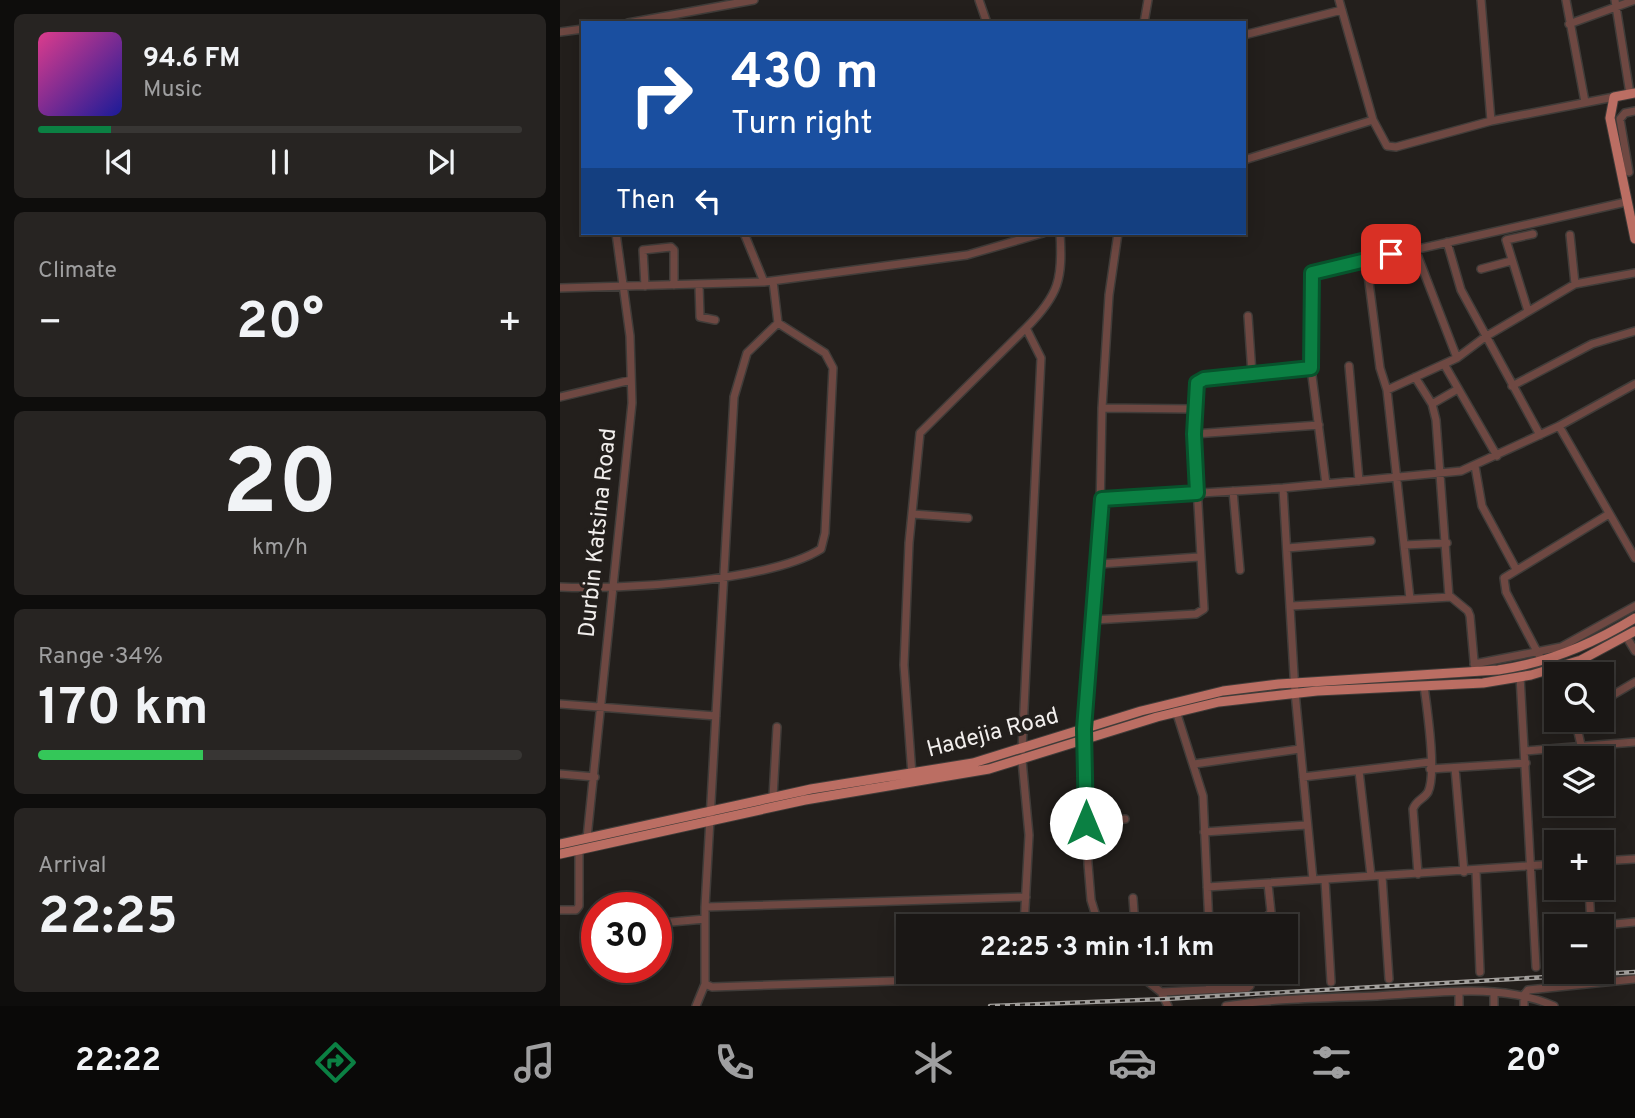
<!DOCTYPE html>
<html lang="en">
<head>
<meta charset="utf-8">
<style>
	body { margin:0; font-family:Overpass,sans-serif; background:#272422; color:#f1f3f6; height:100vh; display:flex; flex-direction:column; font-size:26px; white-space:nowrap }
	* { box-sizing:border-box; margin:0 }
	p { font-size:23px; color:#9f9fa0 }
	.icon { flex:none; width:38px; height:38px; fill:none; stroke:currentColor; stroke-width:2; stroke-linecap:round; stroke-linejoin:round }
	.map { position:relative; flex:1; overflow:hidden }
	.panel { display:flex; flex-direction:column; gap:14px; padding:14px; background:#0e0d0c; width:560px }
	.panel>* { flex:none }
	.banner { position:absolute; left:21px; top:21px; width:665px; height:214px; border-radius:0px; box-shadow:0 4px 18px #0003,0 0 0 2px #383634; background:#1a4fa0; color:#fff; overflow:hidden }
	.fabs { position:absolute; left:984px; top:662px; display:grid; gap:14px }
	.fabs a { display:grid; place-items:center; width:70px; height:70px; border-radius:0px; background:#1a1715; box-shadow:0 4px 18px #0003,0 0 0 2px #383634; font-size:35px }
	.speed { position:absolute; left:21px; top:892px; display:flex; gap:14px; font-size:35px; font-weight:700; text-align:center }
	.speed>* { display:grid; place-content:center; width:91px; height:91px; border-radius:50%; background:#1a1715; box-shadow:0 4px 18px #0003,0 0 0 2px #383634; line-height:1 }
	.speed .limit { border:10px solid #d22; background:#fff; color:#111 }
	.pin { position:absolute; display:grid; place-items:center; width:60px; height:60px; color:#fff; margin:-30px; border-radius:14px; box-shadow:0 4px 10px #0006 }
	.me { position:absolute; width:77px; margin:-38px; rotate:0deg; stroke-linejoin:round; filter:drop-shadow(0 0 5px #0008) }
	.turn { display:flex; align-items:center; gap:24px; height:147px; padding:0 35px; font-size:32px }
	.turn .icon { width:91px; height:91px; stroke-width:2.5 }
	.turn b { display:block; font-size:49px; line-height:60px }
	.then { display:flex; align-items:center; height:66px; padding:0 35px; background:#0003; gap:14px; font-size:26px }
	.big { font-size:52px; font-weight:700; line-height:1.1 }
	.panel .widget { flex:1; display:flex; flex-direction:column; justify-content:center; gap:10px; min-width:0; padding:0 24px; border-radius:10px; background:#272422 }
	.panel .dial { align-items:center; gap:0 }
	.dial b { font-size:91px; line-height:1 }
	.song { display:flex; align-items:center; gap:21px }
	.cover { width:84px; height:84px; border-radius:10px; background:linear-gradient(135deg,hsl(330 70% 55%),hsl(240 70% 35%)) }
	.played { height:7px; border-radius:4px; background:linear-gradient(90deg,#0b8043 15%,#383634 15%) }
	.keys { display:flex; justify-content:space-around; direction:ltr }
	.heat { display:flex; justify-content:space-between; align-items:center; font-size:38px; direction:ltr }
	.charge { height:10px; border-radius:5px; background:linear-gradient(90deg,#34c759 34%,#383634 0) }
	.trip { position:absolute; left:336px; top:914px; width:402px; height:70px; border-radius:0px; background:#1a1715; box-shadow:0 4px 18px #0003,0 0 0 2px #383634; font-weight:700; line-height:70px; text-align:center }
	.tabs { display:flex; height:112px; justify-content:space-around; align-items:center; background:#0a0908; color:#9f9fa0 }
	.tabs .icon { width:49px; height:49px }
	.tabs .selected { color:#0b8043 }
	.tabs b { font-size:32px; color:#f1f3f6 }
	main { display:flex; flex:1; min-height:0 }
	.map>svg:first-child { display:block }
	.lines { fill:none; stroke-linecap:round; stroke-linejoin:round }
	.minor-casing { stroke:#403c39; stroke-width:10 }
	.major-casing { stroke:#403c39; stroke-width:11 }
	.minor { stroke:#6e4842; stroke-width:7 }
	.major { stroke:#bb6e63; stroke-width:9 }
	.rail-casing { stroke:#a3a09d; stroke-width:4.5 }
	.rail { stroke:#231f1c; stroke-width:2; stroke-dasharray:5; stroke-linecap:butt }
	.route-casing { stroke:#07532c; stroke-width:18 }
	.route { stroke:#0b8043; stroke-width:12 }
	.labels { text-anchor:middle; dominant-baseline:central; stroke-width:7; stroke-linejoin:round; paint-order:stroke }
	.street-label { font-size:23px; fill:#f1eeec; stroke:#231f1c }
</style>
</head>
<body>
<main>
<section class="panel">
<div class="widget">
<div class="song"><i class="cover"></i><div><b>94.6 FM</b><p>Music</p></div></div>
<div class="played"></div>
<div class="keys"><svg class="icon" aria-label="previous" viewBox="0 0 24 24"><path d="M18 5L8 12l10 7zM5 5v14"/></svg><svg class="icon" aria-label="pause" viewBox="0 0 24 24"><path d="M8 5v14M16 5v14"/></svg><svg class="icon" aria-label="next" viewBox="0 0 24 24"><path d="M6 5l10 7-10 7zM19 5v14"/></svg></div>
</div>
<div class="widget"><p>Climate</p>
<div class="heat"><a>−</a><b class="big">20°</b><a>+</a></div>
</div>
<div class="widget dial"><b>20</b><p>km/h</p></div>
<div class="widget"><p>Range · 34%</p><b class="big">170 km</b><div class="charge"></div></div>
<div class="widget"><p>Arrival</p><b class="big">22:25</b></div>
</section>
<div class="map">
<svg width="1075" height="1006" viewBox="0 0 1075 1006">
	<rect width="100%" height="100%" fill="#231f1c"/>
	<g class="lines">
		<defs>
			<path id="minor" d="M419 0 427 23
				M779 0 813 120 827 146 836 147 931 121 1054 97
				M921 0 931 121
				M1006 0 1025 102
				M1055 0 1070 94
				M68 23 194 0
				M584 23 588 0
				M1009 24 1075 0
				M0 32 23 29
				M684 35 782 10
				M684 160 813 120
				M1069 172 1060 119 1065 113 1075 111
				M184 233 204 282
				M1010 235 1015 284
				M887 242 901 290 980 435
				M855 249 897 358
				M806 259 820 368 827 390 850 599
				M921 269 951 261
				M139 285 140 317 155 320
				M85 286 83 250 111 247 114 250V285
				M0 288 204 282 407 255 483 233
				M968 311 946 240 973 234
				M688 316 692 374
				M218 323 187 353 174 397 145 907V984L152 987 456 977 461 971
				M884 364 937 456
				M789 366 799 481
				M855 377 872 404 876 420 889 597
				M952 386 1032 344 1075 331
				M827 390 897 358 925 337 1015 284 1075 273
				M0 397 71 380
				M872 404 898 389
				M542 408 634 409
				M999 426 1075 558
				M634 434 759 425
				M915 466 922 506 956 569
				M766 484 751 368 752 273 1066 202
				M723 488 735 692 753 880
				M673 491 680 570
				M542 499 723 488 901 471 999 426 1075 384
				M352 514 408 518
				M844 545 887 543
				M727 548 811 541
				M539 564 639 557
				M0 587C61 590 211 581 261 549L265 533 273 368 265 353 218 323 213 281
				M731 606 891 597 908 611 910 616 915 672
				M534 620 636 614 644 609 634 434 637 383 644 379 751 368
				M1066 636 1075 651
				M982 661 946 592 944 578 1049 514
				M914 664 1001 647 1075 606
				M960 676 976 967
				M1041 702 1075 682
				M0 704 156 716
				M616 711 643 796 649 926
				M1015 719 1021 745
				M462 750 481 358 466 328C499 295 503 279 500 233
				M965 751 1075 742
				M462 760 469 835 464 926
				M634 764 740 749
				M895 768 904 872
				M870 769 966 763
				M799 771 811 876
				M0 774 35 777
				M352 775 344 665 349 543 360 433 466 328
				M743 777 870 762
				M213 797 217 727
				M526 823 565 819
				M644 832 747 825
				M27 838 72 403 70 336 56 233
				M1041 861 1075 859
				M916 871 920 972
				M858 874 853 809C856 800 864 799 868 792 877 774 867 708 864 686
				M822 876 829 979
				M765 880 771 982
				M647 887 996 864
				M1029 887 1031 926
				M573 898 575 926
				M145 907 466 897
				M0 910H16L19 906V850
				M539 926 531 900 528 864 525 729 539 564 542 408 549 295 558 233
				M694 926 695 922 706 918 711 912 708 884
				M1034 926 1075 922
				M97 927 111 922 145 919
				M574 971 601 992 687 988 690 986V971
				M650 988 651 971
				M601 992 608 1006
				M899 992V1006
				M136 1006 145 984
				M666 1006C717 998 767 998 817 996 875 993 940 982 994 1006
				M934 1006V992
				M964 1006V995L968 990 1075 979"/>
			<path id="major" d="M1075 93 1054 97 1050 118 1075 239
				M0 844 251 789 413 763 581 711 663 691 719 684 938 670C988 663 1031 645 1075 618
				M0 854 245 800 429 769 597 717 659 702 757 691 923 683 971 675 1021 660 1075 631"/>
		</defs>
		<use href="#minor" class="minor-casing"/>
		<use href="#major" class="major-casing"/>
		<use href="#minor" class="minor"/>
		<use href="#major" class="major"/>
		<defs>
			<path id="rail" d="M430 1006 605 999 1075 972"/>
		</defs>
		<use href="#rail" class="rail-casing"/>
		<use href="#rail" class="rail"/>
	</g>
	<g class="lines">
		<defs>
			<path id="route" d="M526 823 524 729 542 499 637 493 634 434 637 383 644 379 751 368 752 273 831 254"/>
		</defs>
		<use href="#route" class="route-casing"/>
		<use href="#route" class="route"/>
	</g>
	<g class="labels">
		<g class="street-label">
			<text transform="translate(39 533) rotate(-84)">Durbin Katsina Road</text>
			<text transform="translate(433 734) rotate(-15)">Hadejia Road</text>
		</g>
	</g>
</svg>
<div class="fabs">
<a><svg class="icon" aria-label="search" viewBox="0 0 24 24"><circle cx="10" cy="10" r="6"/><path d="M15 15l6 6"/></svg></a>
<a><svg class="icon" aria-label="layers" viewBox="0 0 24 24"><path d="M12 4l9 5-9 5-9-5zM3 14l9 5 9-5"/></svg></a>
<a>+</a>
<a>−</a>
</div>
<div class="speed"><div class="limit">30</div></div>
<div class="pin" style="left:831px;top:254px;background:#d93025"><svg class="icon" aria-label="arrive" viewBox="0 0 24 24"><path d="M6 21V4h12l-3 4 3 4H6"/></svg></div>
<svg class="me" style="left:526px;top:823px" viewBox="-20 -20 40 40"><circle r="19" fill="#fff"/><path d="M0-13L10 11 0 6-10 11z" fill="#0b8043"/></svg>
<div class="trip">22:25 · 3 min · 1.1 km</div>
<div class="banner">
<div class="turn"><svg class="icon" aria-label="right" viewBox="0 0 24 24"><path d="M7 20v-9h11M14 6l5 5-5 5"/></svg><div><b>430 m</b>Turn right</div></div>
<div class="then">Then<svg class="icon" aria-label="left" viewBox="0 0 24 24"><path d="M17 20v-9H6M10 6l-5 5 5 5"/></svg></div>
</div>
</div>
</main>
<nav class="tabs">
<b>22:22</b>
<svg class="icon selected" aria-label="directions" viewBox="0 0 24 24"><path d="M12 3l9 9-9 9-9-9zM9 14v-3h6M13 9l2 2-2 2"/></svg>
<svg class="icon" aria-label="music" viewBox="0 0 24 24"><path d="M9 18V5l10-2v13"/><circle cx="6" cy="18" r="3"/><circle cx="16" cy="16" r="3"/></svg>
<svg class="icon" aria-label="phone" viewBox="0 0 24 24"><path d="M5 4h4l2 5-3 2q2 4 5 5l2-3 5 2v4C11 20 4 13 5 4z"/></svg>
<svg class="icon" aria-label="climate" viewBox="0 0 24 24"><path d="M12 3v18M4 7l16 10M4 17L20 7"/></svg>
<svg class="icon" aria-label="car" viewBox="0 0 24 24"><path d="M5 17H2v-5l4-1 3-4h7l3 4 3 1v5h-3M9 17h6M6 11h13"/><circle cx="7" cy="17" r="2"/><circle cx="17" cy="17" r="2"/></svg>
<svg class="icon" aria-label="filters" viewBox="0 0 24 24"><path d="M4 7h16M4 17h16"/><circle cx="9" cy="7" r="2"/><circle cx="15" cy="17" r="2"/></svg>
<b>20°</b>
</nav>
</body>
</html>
